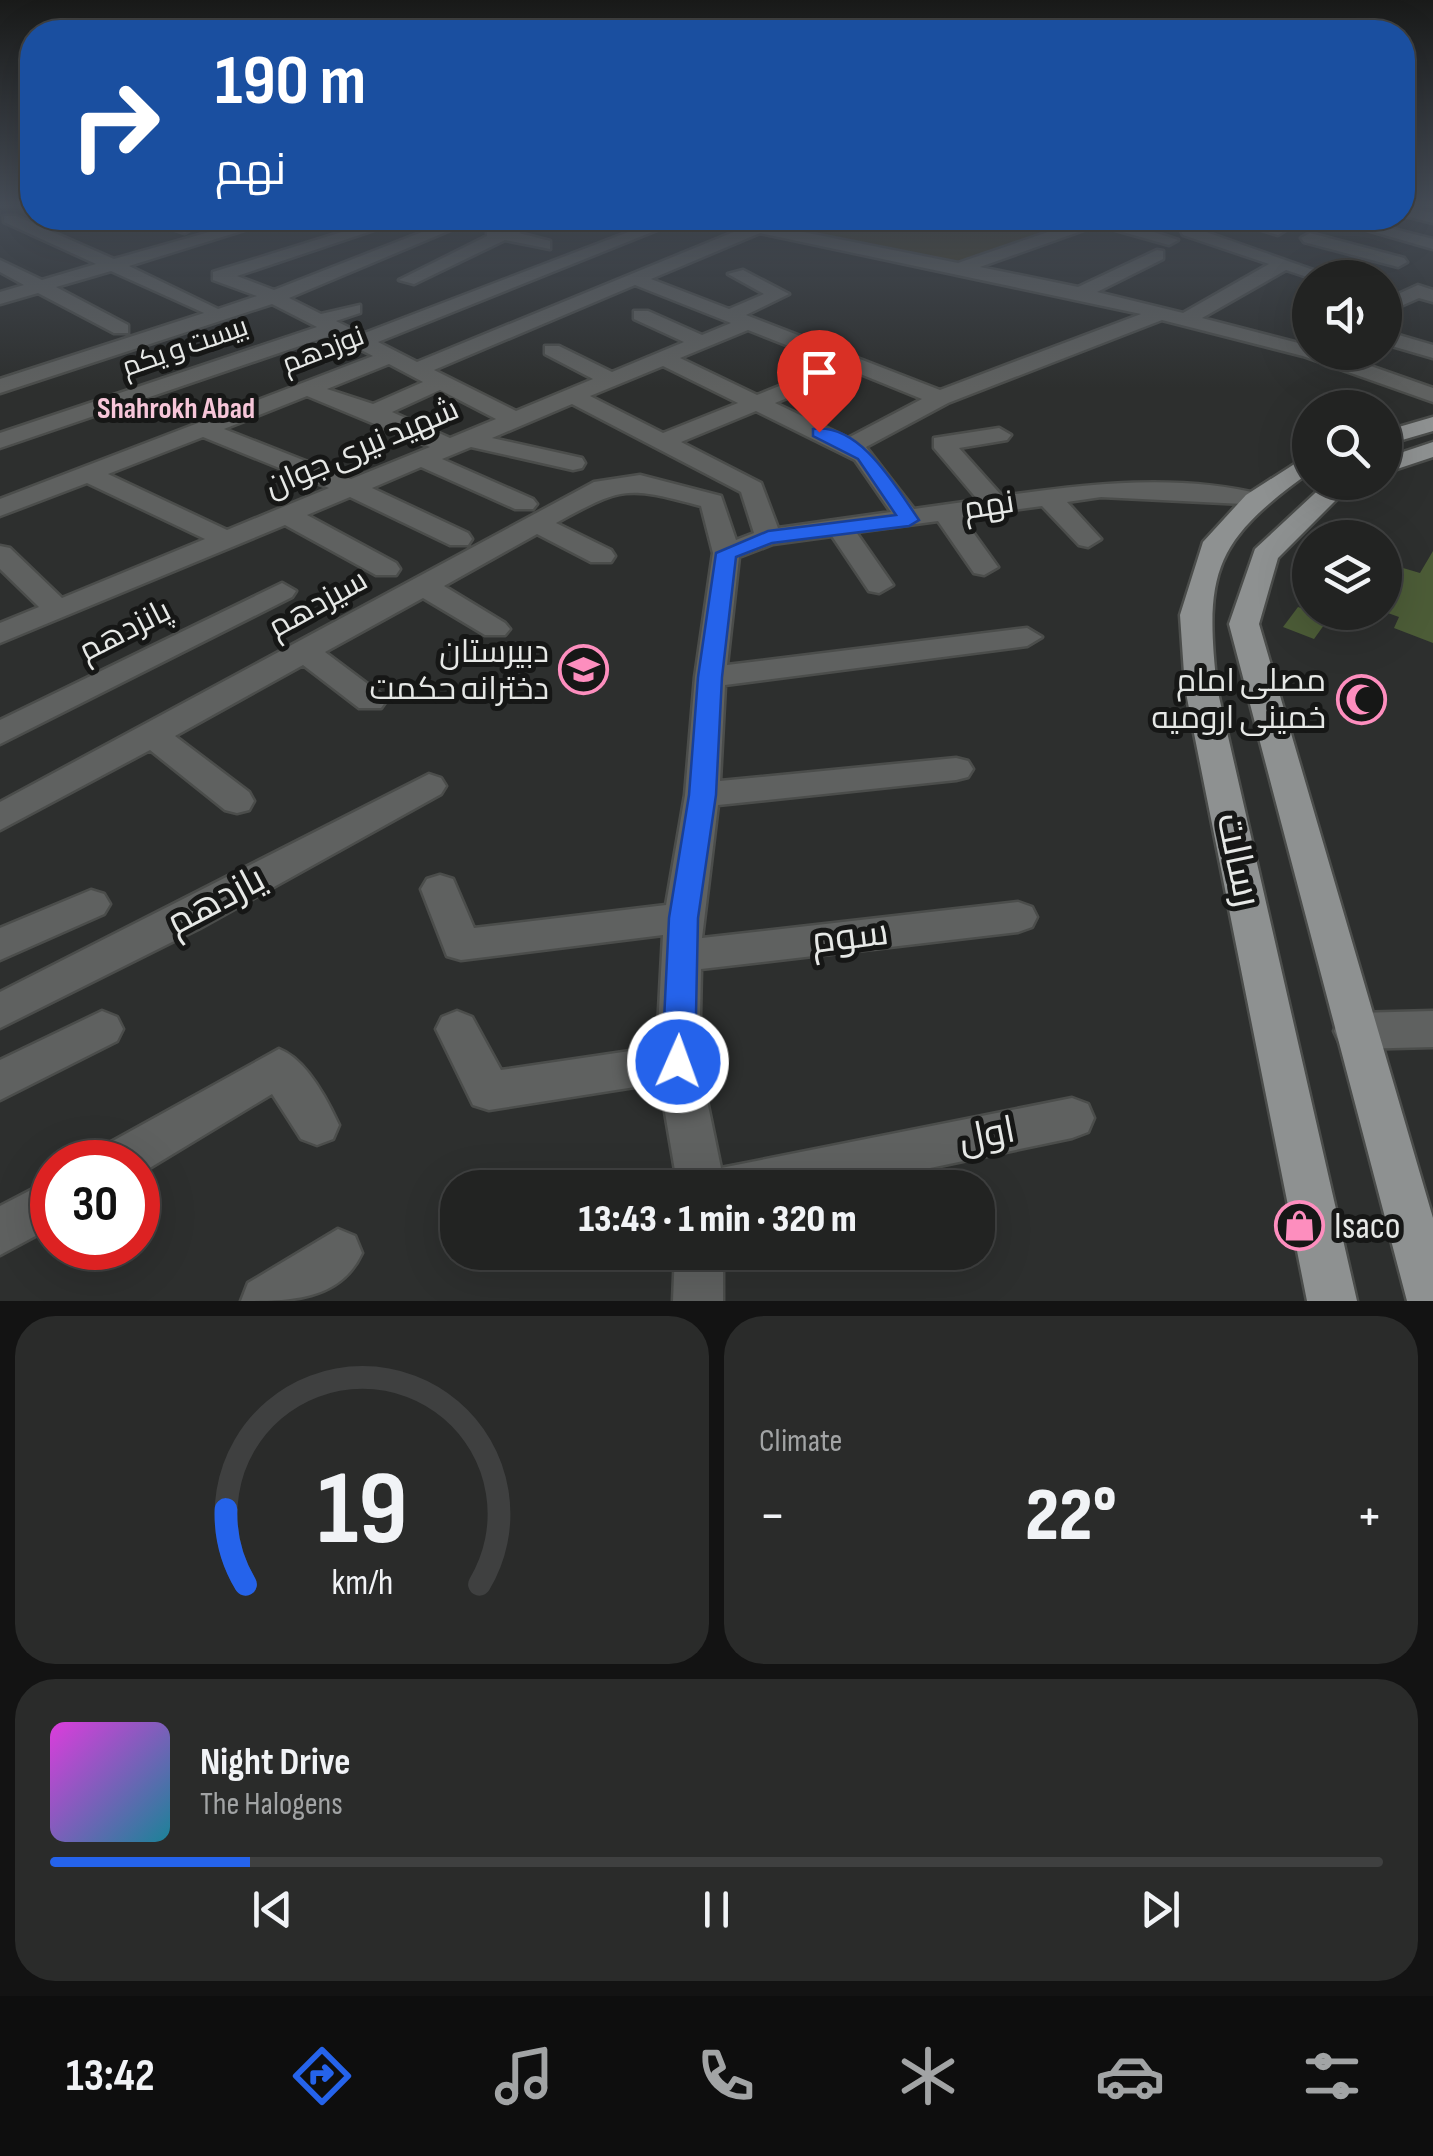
<!DOCTYPE html>
<html lang="en">
<head>
<meta charset="utf-8">
<style>
	body { margin:0; font-family:"Sofia Sans Condensed",Cairo,sans-serif; background:#2a2b2a; color:#f1f3f6; height:100vh; display:flex; flex-direction:column; font-size:38px; white-space:nowrap }
	* { box-sizing:border-box; margin:0 }
	p { font-size:32px; color:#a2a4a5 }
	.icon { flex:none; width:55px; height:55px; fill:none; stroke:currentColor; stroke-width:2; stroke-linecap:round; stroke-linejoin:round }
	.map { position:relative; height:1301px; overflow:hidden }
	.sheet { display:flex; flex-direction:column; gap:15px; padding:15px; background:#131313; flex:1 }
	.sheet>* { flex:none }
	.top-card { position:absolute; left:20px; top:20px; width:1395px; height:210px; border-radius:40px; box-shadow:0 10px 40px #0002,0 0 0 2px #3f4040; background:#1a4fa0; color:#fff; overflow:hidden }
	.tools { position:absolute; left:1292px; top:260px; display:grid; gap:20px }
	.tools a { display:grid; place-items:center; width:110px; height:110px; border-radius:50%; background:#222322; box-shadow:0 10px 40px #0002,0 0 0 2px #3f4040; font-size:50px }
	.speed { position:absolute; left:30px; top:1140px; display:flex; gap:20px; font-size:50px; font-weight:700; text-align:center }
	.speed>* { display:grid; place-content:center; width:130px; height:130px; border-radius:50%; background:#222322; box-shadow:0 10px 40px #0002,0 0 0 2px #3f4040; line-height:1 }
	.speed .limit { border:15px solid #d22; background:#fff; color:#111 }
	.pin { position:absolute; display:grid; place-items:center; width:85px; height:85px; color:#fff; margin:-102px -42px; border-radius:50% 50% 50% 0; rotate:-45deg; box-shadow:0 0 10px #0007 }
	.pin .icon { rotate:45deg }
	.me { position:absolute; width:110px; margin:-55px; rotate:2deg; stroke-linejoin:round; filter:drop-shadow(0 0 8px #0008) }
	.turn { display:flex; align-items:center; gap:35px; height:210px; padding:0 30px; font-size:45px }
	.turn .icon { width:130px; height:130px; stroke-width:2.5 }
	.turn b { display:block; font-size:70px; line-height:85px }
	.big { font-size:75px; font-weight:800; line-height:1.1 }
	.sheet .tile { flex:1; display:flex; flex-direction:column; justify-content:center; gap:15px; min-width:0; padding:0 35px; border-radius:40px; background:#2a2b2a }
	.sheet .dial { align-items:center; gap:0 }
	.dial svg { height:260px; overflow:visible; fill:none; stroke:#3f4040; stroke-width:7; stroke-linecap:round; text-anchor:middle }
	.dial text { fill:#f1f3f6; stroke:none }
	.song { display:flex; align-items:center; gap:30px }
	.cover { width:120px; height:120px; border-radius:15px; background:linear-gradient(135deg,hsl(300 70% 55%),hsl(190 70% 35%)) }
	.played { height:10px; border-radius:5px; background:linear-gradient(90deg,#2563eb 15%,#3f4040 15%) }
	.keys { display:flex; justify-content:space-around; direction:ltr }
	.heat { display:flex; justify-content:space-between; align-items:center; font-size:55px; direction:ltr }
	.sheet .tiles { flex:1; display:grid; gap:15px; grid-template-columns:1fr 1fr }
	.tile:last-child { grid-column:span 2 }
	.trip { position:absolute; left:440px; top:1170px; width:555px; height:100px; border-radius:40px; background:#222322; box-shadow:0 10px 40px #0002,0 0 0 2px #3f4040; font-weight:800; line-height:100px; text-align:center }
	.tabs { display:flex; height:160px; justify-content:space-around; align-items:center; background:#0e0e0e; color:#a2a4a5 }
	.tabs .icon { width:70px; height:70px }
	.tabs .on { color:#2563eb }
	.tabs b { font-size:45px; color:#f1f3f6 }
	.map>svg:first-child { display:block }
	.green { fill:#423b20 }
	.building { fill:#4c5c37 }
	.lines { fill:none; stroke-linecap:round; stroke-linejoin:round }
	.minor-casing { stroke:#4b4d4b; stroke-width:5 }
	.major-casing { stroke:#4b4d4b; stroke-width:5 }
	.minor { fill:#5f6160; fill-rule:evenodd }
	.major { fill:#8e9191; fill-rule:evenodd }
	.route { fill:#2563eb; stroke:#184099; stroke-width:2.5 }
	.labels { text-anchor:middle; dominant-baseline:central; stroke-width:10; stroke-linejoin:round; paint-order:stroke }
	.far-street-label { font-size:28px; fill:#e6e8e6; stroke:#161716 }
	.far-neighbourhood-label { font-size:30px; font-weight:bold; fill:#f7c6d9; stroke:#161716 }
	.street-label { font-size:32px; fill:#e6e8e6; stroke:#161716 }
	.poi-label { font-size:32px; fill:#e6e8e6; stroke:#161716; text-anchor:end }
	.near-street-label { font-size:38px; fill:#e6e8e6; stroke:#161716 }
	.near-poi-label { font-size:38px; fill:#e6e8e6; stroke:#161716; text-anchor:start }
</style>
</head>
<body>
<div class="map">
<svg width="1433" height="1301" viewBox="0 0 1433 1301">
	<rect width="100%" height="100%" fill="#2d2f2e"/>
	<path class="green" d="M769 218H1078L961 263 757 226Z"/>
	<path class="building" d="M1433 551V643L1394 628 1399 617 1385 612 1403 568 1420 573Z
		M1298 607 1329 618 1314 639 1283 627Z"/>
	<g class="lines">
		<defs>
			<path id="minor" d="M1402 206 1433 213V223L1402 215Z
				M4 216H16L114 259 259 218H283L129 266 218 309 257 296 213 280V272L387 218H410L237 276 274 290 458 218H479L289 298 321 314 360 305V313L336 321 362 334 665 218H687L378 342 417 362 741 229 703 218H733L958 263 1089 218H1111L1178 240 1169 245 1098 225 980 267 1078 287 1157 250 1163 251V259L1097 292 1183 313 1269 264 1183 235 1181 231 1189 226 1336 278H1310L1286 270 1202 318 1310 346V352H1331L1433 388V402L1303 356 1162 320 948 403 866 447 914 509 978 500 934 448V438L999 428 1011 435 1007 440 959 448 1002 496C1088 484 1178 473 1264 495L1268 500 1264 505 1101 497 1067 502 1101 539 1088 547 1079 545 1042 506 962 517 998 567 984 575 974 573 938 521 856 532 893 585 879 593 869 591 832 536 773 544 739 557 727 665 1027 628 1042 637 1027 646 725 685 720 781 956 758 968 761 973 769 968 777 956 780 718 805 702 938 1018 902 1032 907 1037 917 1032 927 1018 932 701 969 699 1062 721 1168 1072 1098 1088 1104 1094 1118 1088 1132 1072 1138 835 1188H678L660 1083 489 1110 473 1105 436 1029 442 1017 457 1011 472 1017 501 1070 657 1047 663 935 461 960 447 956 421 889 427 879 440 875 453 879 474 928 666 905 685 795 695 677 713 553 701 506C627 486 623 486 556 523L611 550 615 556 611 562H591L537 534 444 586 505 623 510 629 505 635H485L423 598 325 652 381 694 386 701 381 708H359L303 665 175 736 249 792 254 801 249 810 237 813 225 810 150 750 0 830V802L594 482 640 475 721 496 736 540 754 533 741 492 572 404 492 438 582 458 585 463 582 468 573 470 471 447 442 459 533 499 537 504 533 509H515L421 467 372 488 468 533 472 539 468 545H450L350 497 307 515 396 563 400 569 396 575H376L285 525 0 643V623L39 607 0 569V546L10 548 62 598 205 539 87 483 0 516V499L373 356 332 335 0 448V433L317 327 272 304 0 393V379L204 313 111 271 56 287 128 325V333H114L38 293 0 304V292L24 285 0 272V260L42 280 96 264 4 222ZM760 233 1141 314 940 390 746 315 789 294 743 270 728 274 764 294 729 309 651 279ZM635 285 731 323 702 335 648 311H634V319L684 342 612 372 559 346H545V354L593 379 516 411 434 370ZM748 330 834 364 757 395 680 358ZM389 364 423 382 373 404 327 389ZM663 366 738 403 663 433 590 396ZM853 371 922 399 848 438 775 403ZM440 390 496 419 450 438 392 412ZM307 396 430 447 351 479 224 429ZM756 411 855 460 891 512 778 528 761 483 681 442ZM203 437 329 488 227 530 108 474Z
				M139 218H164L193 228 185 233Z
				M526 218H546L519 233 550 241V249L505 240 414 284 399 280 487 236V228L501 229Z
				M572 218H592L593 219 585 224Z
				M1223 218H1249L1286 230 1278 235Z
				M1350 218 1433 239V249L1329 219Z
				M1310 233 1404 258 1407 262 1398 267 1304 242 1301 238Z
				M1418 285 1433 290V302L1419 298 1385 313V300Z
				M1385 331 1433 345V358L1385 344Z
				M282 583 296 591 292 597 0 744V720Z
				M429 774 441 778 446 786 441 794 200 928 0 1028V992Z
				M91 890 104 894 110 904 104 914 0 960V928Z
				M102 1011 117 1017 123 1029 117 1041 0 1100V1060Z
				M1433 1011V1047L1355 1049 1340 1044 1334 1031 1340 1018 1355 1013Z
				M279 1049C306 1059 327 1099 339 1125L333 1139 317 1145 301 1139 272 1094 138 1175V1162H95L102 1147Z
				M52 1179V1227L0 1255V1206Z
				M338 1229 355 1236 362 1253C340 1301 289 1301 241 1301L248 1283Z
				M675 1252H723V1301H673Z"/>
			<path id="major" d="M1433 417V431L1385 445V431Z
				M1433 442V457L1385 473V458Z
				M1310 454V472C1214 541 1204 572 1217 688L1357 1301H1307L1185 688 1180 615 1203 542 1246 495Z
				M1327 482H1354L1278 558 1259 624 1433 1218V1301H1407L1229 624 1255 549Z"/>
		</defs>
		<use href="#minor" class="minor-casing"/>
		<use href="#major" class="major-casing"/>
		<use href="#minor" class="minor"/>
		<use href="#major" class="major"/>
	</g>
	<linearGradient id="sky" x2="0" y2="1"><stop stop-color="#191a19"/><stop offset="0.53" stop-color="#464d57"/><stop offset="1" stop-color="#464d57" stop-opacity="0"/></linearGradient>
	<rect width="1433" height="388" fill="url(#sky)"/>
	<path class="route" d="M813 429C860 422 896 487 919 520L909 526 772 543 736 557 722 677 716 795 698 918 695 1062 690 1072 678 1076 667 1072 662 1062 669 918 689 795 698 677 716 553 768 531 896 515 858 459 813 436Z"/>
	<defs>
		<symbol id="school-ring" viewBox="-11 -11 22 22"><circle r="9.5" fill="#161716" stroke="#fd8ebe" stroke-width="1.5"/><path d="M0-5L7-2L0 1L-7-2ZM-4 1L0 2.5L4 1V4Q0 6-4 4Z" fill="#fd8ebe"/></symbol>
		<symbol id="mosque-ring" viewBox="-11 -11 22 22"><circle r="9.5" fill="#161716" stroke="#fd8ebe" stroke-width="1.5"/><path d="M3.5-4.9A6 6 0 1 0 3.5 4.9A5 5 0 1 1 3.5-4.9Z" fill="#fd8ebe"/></symbol>
		<symbol id="shop-ring" viewBox="-11 -11 22 22"><circle r="9.5" fill="#161716" stroke="#fd8ebe" stroke-width="1.5"/><path d="M-5-2.5h2.3a2.7 3.5 0 0 1 5.4 0H5L5.5 6h-11ZM-1.5-2.5h3a1.5 2.3 0 0 0-3 0Z" fill="#fd8ebe"/></symbol>
	</defs>
	<g fill-rule="evenodd">
		<use href="#school-ring" x="556" y="642" width="55" height="55"/>
		<use href="#mosque-ring" x="1334" y="672" width="55" height="55"/>
		<use href="#shop-ring" x="1272" y="1198" width="55" height="55"/>
	</g>
	<g class="labels">
		<g class="far-street-label">
			<text transform="translate(185 347) rotate(-19)">بیست و یکم</text>
			<text transform="translate(323 350) rotate(-21)">نوزدهم</text>
		</g>
		<g class="far-neighbourhood-label">
			<text x="176" y="409">Shahrokh Abad</text>
		</g>
		<g class="street-label">
			<text transform="translate(362 448) rotate(-23)">شهید نیری جوان</text>
			<text transform="translate(989 506) rotate(-9)">نهم</text>
			<text transform="translate(318 604) rotate(-29)">سیزدهم</text>
			<text transform="translate(125 631) rotate(-27)">پانزدهم</text>
		</g>
		<g class="poi-label">
			<text x="549" y="652">دبیرستان<tspan x="549" dy="37">دخترانه حکمت</tspan></text>
			<text x="1326" y="681">مصلی امام<tspan x="1326" dy="37">خمینی ارومیه</tspan></text>
		</g>
		<g class="near-street-label">
			<text transform="translate(1238 860) rotate(78)">رسالت</text>
			<text transform="translate(216 901) rotate(-28)">یازدهم</text>
			<text transform="translate(850 937) rotate(-7)">سوم</text>
			<text transform="translate(987 1135) rotate(-11)">اول</text>
		</g>
		<g class="near-poi-label">
			<text x="1334" y="1226">Isaco</text>
		</g>
	</g>
</svg>
<div class="tools">
<a><svg class="icon" aria-label="sound" viewBox="0 0 24 24"><path d="M4 9h4l5-4v14l-5-4H4zM17 9q2 3 0 6"/></svg></a>
<a><svg class="icon" aria-label="search" viewBox="0 0 24 24"><circle cx="10" cy="10" r="6"/><path d="M15 15l6 6"/></svg></a>
<a><svg class="icon" aria-label="layers" viewBox="0 0 24 24"><path d="M12 4l9 5-9 5-9-5zM3 14l9 5 9-5"/></svg></a>
</div>
<div class="speed"><div class="limit">30</div></div>
<div class="pin" style="left:819px;top:432px;background:#d93025"><svg class="icon" aria-label="arrive" viewBox="0 0 24 24"><path d="M6 21V4h12l-3 4 3 4H6"/></svg></div>
<svg class="me" style="left:678px;top:1062px" viewBox="-20 -20 40 40"><circle r="17" fill="#2563eb" stroke="#fff" stroke-width="3"/><path d="M0-11L8 9 0 5-8 9z" fill="#fff"/></svg>
<div class="trip">13:43 · 1 min · 320 m</div>
<div class="top-card">
<div class="turn"><svg class="icon" aria-label="right" viewBox="0 0 24 24"><path d="M7 20v-9h11M14 6l5 5-5 5"/></svg><div><b>190 m</b>نهم</div></div>
</div>
</div>
<section class="sheet">
<div class="tiles">
<div class="tile dial"><svg viewBox="0 0 100 80">
<path d="M14 69A42 42 0 1 1 86 69"/>
<path d="M14 69A42 42 0 0 1 8 46" stroke="#2563eb"/>
<text x="50" y="56" font-size="32" font-weight="700">19</text>
<text x="50" y="72" font-size="11">km/h</text>
</svg></div>
<div class="tile"><p>Climate</p>
<div class="heat"><a>−</a><b class="big">22°</b><a>+</a></div>
</div>
<div class="tile">
<div class="song"><i class="cover"></i><div><b>Night Drive</b><p>The Halogens</p></div></div>
<div class="played"></div>
<div class="keys"><svg class="icon" aria-label="previous" viewBox="0 0 24 24"><path d="M18 5L8 12l10 7zM5 5v14"/></svg><svg class="icon" aria-label="pause" viewBox="0 0 24 24"><path d="M8 5v14M16 5v14"/></svg><svg class="icon" aria-label="next" viewBox="0 0 24 24"><path d="M6 5l10 7-10 7zM19 5v14"/></svg></div>
</div>
</div>
</section>
<nav class="tabs">
<b>13:42</b>
<svg class="icon on" aria-label="directions" viewBox="0 0 24 24"><path d="M12 3l9 9-9 9-9-9zM9 14v-3h6M13 9l2 2-2 2"/></svg>
<svg class="icon" aria-label="music" viewBox="0 0 24 24"><path d="M9 18V5l10-2v13"/><circle cx="6" cy="18" r="3"/><circle cx="16" cy="16" r="3"/></svg>
<svg class="icon" aria-label="phone" viewBox="0 0 24 24"><path d="M5 4h4l2 5-3 2q2 4 5 5l2-3 5 2v4C11 20 4 13 5 4z"/></svg>
<svg class="icon" aria-label="climate" viewBox="0 0 24 24"><path d="M12 3v18M4 7l16 10M4 17L20 7"/></svg>
<svg class="icon" aria-label="car" viewBox="0 0 24 24"><path d="M5 17H2v-5l4-1 3-4h7l3 4 3 1v5h-3M9 17h6M6 11h13"/><circle cx="7" cy="17" r="2"/><circle cx="17" cy="17" r="2"/></svg>
<svg class="icon" aria-label="filters" viewBox="0 0 24 24"><path d="M4 7h16M4 17h16"/><circle cx="9" cy="7" r="2"/><circle cx="15" cy="17" r="2"/></svg>
</nav>
</body>
</html>
